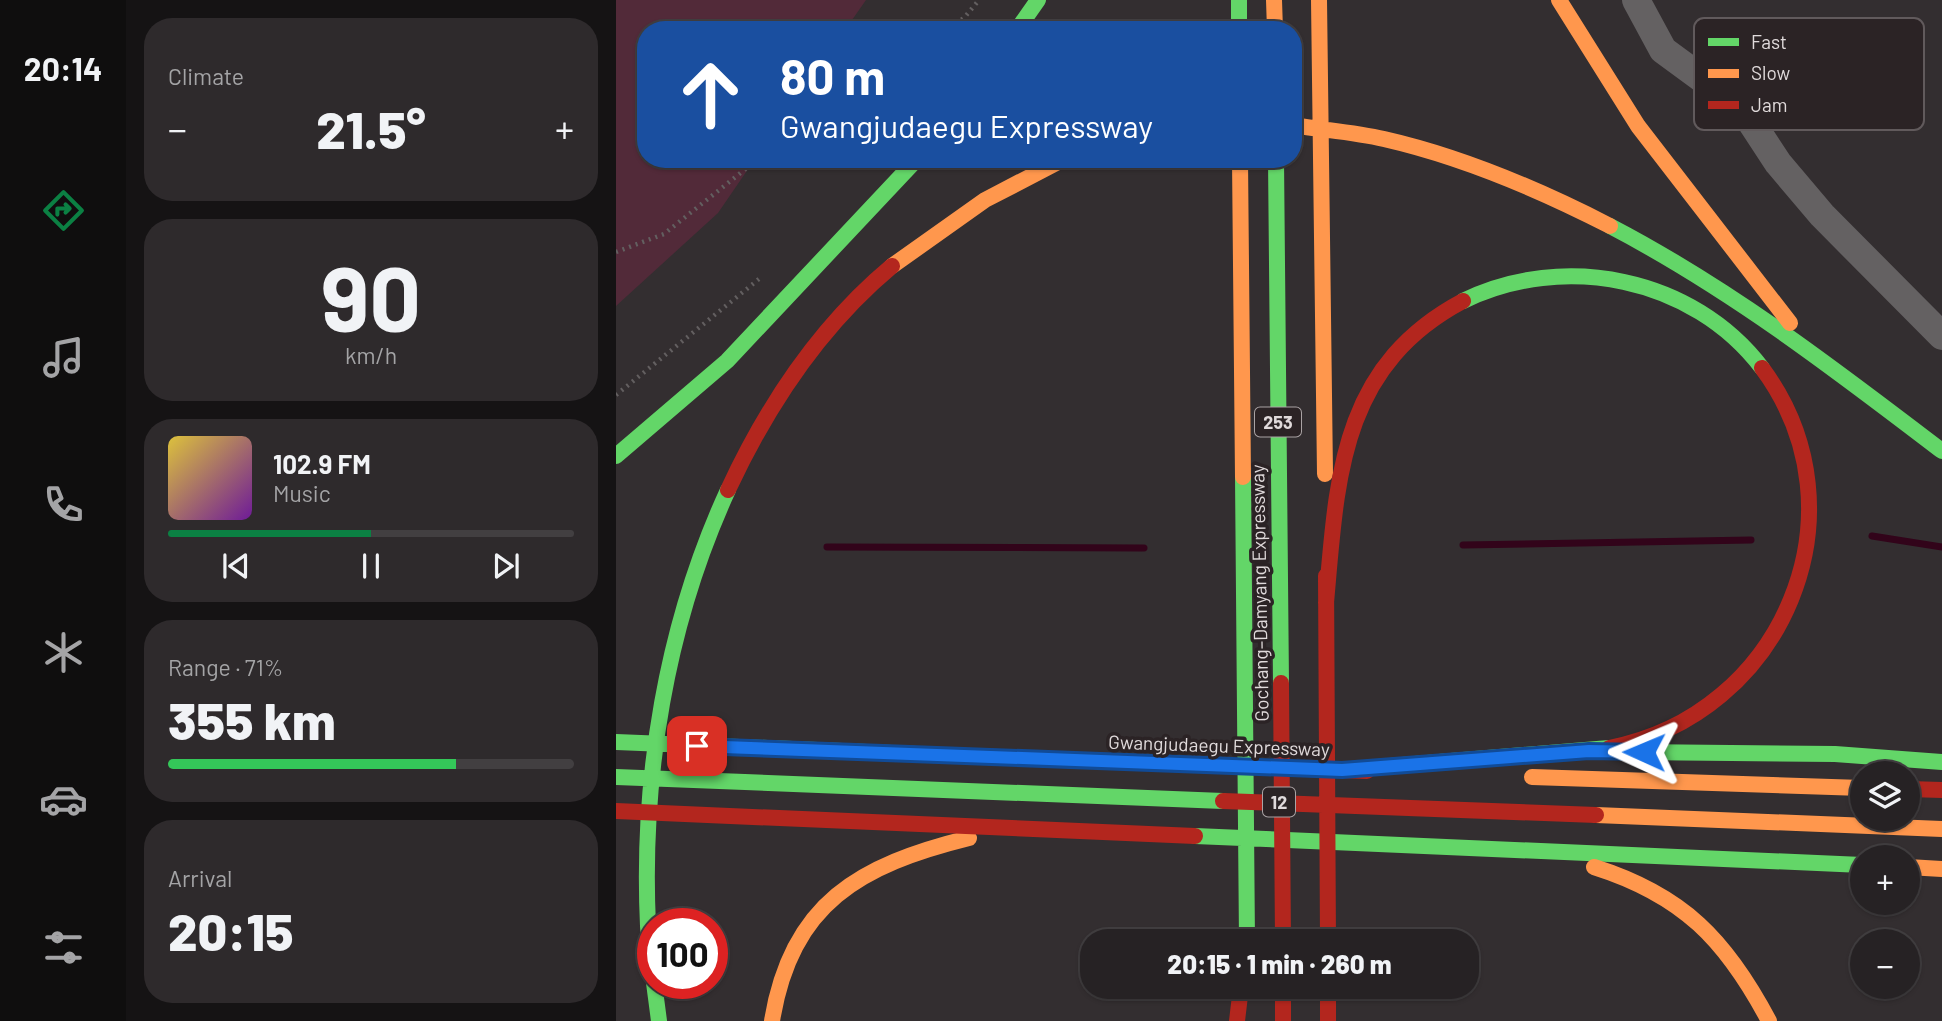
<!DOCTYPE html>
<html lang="en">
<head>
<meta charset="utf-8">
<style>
	body { margin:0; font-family:Barlow,sans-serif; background:#2e2a2c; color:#f1f3f6; height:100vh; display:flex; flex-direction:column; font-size:26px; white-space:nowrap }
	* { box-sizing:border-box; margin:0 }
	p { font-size:23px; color:#a4a4a6 }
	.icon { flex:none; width:38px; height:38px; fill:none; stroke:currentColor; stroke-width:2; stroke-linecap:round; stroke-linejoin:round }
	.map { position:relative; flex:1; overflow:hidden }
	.drawer { display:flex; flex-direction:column; gap:18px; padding:18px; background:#151314; width:490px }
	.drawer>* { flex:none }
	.guide { position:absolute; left:21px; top:21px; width:665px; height:147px; border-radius:28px; box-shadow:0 2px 5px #0004,0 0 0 2px #423f41; background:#1a4fa0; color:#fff; overflow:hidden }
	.controls { position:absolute; left:1234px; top:761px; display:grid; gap:14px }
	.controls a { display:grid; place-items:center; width:70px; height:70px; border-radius:50%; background:#262224; box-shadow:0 2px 5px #0004,0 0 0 2px #423f41; font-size:35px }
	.speed { position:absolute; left:21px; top:908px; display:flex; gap:14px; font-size:35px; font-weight:700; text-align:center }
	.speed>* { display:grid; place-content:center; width:91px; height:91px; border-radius:50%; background:#262224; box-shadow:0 2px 5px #0004,0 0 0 2px #423f41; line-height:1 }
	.speed .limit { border:10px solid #d22; background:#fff; color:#111 }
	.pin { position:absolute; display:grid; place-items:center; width:60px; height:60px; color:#fff; margin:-30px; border-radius:14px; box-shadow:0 4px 10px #0006 }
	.me { position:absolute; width:77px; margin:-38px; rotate:271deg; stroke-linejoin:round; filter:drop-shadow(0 0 5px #0008) }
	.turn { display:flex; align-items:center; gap:24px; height:147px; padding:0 28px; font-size:32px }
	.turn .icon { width:91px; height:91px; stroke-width:2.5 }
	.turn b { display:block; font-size:49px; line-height:60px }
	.big { font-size:52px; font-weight:800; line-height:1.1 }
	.drawer .card { flex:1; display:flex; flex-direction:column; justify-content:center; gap:10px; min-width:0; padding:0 24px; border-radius:28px; background:#2e2a2c }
	.drawer .dial { align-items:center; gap:0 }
	.dial b { font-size:91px; line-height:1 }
	.song { display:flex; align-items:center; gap:21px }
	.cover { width:84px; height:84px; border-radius:10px; background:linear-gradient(135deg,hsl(50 70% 55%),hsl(280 70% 35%)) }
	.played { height:7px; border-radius:4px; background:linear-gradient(90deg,#0b8043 50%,#423f41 50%) }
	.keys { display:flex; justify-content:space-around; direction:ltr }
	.heat { display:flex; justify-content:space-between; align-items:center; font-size:38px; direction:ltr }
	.charge { height:10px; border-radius:5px; background:linear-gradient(90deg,#34c759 71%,#423f41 0) }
	.trip { position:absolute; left:464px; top:929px; width:399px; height:70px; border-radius:28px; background:#262224; box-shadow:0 2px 5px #0004,0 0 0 2px #423f41; font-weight:800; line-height:70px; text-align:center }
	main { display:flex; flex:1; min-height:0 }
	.tabs { display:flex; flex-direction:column; width:126px; justify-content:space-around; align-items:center; background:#0f0e0e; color:#a4a4a6 }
	.tabs .icon { width:49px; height:49px }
	.tabs .selected { color:#0b8043 }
	.tabs b { font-size:32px; color:#f1f3f6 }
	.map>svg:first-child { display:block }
	.green { fill:#522a39 }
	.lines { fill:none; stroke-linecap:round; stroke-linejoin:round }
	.stream { stroke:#32041a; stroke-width:7 }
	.path { stroke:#635f60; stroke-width:4.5; stroke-dasharray:2 5; stroke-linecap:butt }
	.street { stroke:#646162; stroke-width:28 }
	.fast { stroke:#63d668; stroke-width:16 }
	.slow { stroke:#ff974d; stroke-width:16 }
	.jam { stroke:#b3261e; stroke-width:16 }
	.route-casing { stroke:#114b97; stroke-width:18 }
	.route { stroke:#1a73e8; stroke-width:12 }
	.labels { text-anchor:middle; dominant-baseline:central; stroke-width:7; stroke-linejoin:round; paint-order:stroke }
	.shield { fill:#2b2325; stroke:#aaa3a4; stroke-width:2 }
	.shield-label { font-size:18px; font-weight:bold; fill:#e0dadb }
	.street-label { font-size:19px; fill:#e0dadb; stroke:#2b2325 }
	.key { fill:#2b2325; stroke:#615a5c; stroke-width:2 }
	.key-label { font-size:19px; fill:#e0dadb }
</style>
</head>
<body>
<main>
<nav class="tabs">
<b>20:14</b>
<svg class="icon selected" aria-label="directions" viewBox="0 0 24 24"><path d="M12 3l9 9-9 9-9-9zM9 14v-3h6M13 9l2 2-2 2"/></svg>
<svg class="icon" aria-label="music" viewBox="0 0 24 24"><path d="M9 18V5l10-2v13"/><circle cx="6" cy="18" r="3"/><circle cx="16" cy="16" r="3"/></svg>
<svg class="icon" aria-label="phone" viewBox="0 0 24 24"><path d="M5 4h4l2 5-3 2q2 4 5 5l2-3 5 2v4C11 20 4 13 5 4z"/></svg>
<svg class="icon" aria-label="climate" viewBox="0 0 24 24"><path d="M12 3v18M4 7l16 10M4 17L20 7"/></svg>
<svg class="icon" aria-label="car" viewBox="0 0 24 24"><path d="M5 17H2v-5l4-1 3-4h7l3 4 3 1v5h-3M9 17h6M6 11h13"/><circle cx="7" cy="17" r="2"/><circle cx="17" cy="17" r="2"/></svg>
<svg class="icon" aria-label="filters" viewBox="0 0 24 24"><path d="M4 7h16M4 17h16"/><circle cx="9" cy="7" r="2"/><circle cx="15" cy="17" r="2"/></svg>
</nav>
<section class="drawer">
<div class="card"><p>Climate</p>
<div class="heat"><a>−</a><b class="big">21.5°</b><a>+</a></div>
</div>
<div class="card dial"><b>90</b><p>km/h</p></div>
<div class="card">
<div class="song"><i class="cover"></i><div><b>102.9 FM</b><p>Music</p></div></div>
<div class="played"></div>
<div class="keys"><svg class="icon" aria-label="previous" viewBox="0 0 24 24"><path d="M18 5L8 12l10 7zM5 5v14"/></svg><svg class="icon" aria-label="pause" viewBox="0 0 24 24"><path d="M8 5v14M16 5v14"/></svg><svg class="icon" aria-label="next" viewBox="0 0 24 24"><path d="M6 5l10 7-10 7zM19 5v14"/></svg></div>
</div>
<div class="card"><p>Range · 71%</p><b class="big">355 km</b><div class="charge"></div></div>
<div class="card"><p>Arrival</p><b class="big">20:15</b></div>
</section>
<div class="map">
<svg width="1326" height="1021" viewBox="0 0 1326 1021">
	<rect width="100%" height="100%" fill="#332e30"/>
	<path class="green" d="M0 0H250L229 30H30V159H139L102 213 0 306Z"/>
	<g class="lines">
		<path class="stream" d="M1256 536 1326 547
			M847 545 1135 540
			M211 547 528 548"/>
		<path class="path" d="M327 30 348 18 363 0
			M0 252 48 234 142 159
			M0 395 143 279"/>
		<path class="street" d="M1020 0 1047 50 1126 108 1162 163 1206 215 1326 336"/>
		<path class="fast" d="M623 0V30
			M401 30 422 0
			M660 159 665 683
			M994 226C1113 288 1220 370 1326 451
			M847 301C947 252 1077 277 1146 368
			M0 456 111 361 301 159
			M627 477 631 942
			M0 742 300 754
			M1017 752 1219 754 1326 762
			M726 770 993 748
			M0 777 607 801
			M579 836 1246 865
			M43 1021C39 989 34 957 32 926 25 777 50 625 112 490"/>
		<path class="slow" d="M658 0 659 30
			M703 0 709 474
			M943 0 1022 126 1174 323
			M677 125C707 130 738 132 768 139 847 157 922 189 994 226
			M624 159 627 477
			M276 266 369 200 448 159
			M916 777 1246 788
			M980 815 1326 829
			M978 867C1067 895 1110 940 1153 1021
			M1292 867 1326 869
			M156 1021C175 903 244 865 353 838"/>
		<path class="jam" d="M112 490C151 406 204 326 276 266
			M710 576 712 942
			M710 603C721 480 723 367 847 301
			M665 683 667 942
			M993 748C1167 715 1253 512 1146 368
			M300 754 751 771
			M1292 789 1326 790
			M607 801 980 815
			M0 811 579 836
			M667 987V1021
			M712 987V1021
			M621 1021 625 987"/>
	</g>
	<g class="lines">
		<defs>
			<path id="route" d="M81 746 726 770 973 751 1028 752"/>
		</defs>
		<use href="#route" class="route-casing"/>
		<use href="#route" class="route"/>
	</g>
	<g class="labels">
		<g class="shield">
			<rect x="639" y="407.5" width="46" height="29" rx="5"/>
			<rect x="647" y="787.5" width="32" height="29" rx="5"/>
		</g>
		<g class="shield-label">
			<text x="662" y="422">253</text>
			<text x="663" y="802">12</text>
		</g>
		<g class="street-label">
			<text transform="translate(643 593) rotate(-91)">Gochang–Damyang Expressway</text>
			<text transform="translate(603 745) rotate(2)">Gwangjudaegu Expressway</text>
		</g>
	</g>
	<rect x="1078" y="18" width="230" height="112" rx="10" class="key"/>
	<rect x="1092" y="38" width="31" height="8" fill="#63d668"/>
	<rect x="1092" y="69" width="31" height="9" fill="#ff974d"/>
	<rect x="1092" y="101" width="31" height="8" fill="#b3261e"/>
	<g class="key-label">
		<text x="1135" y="49">Fast</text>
		<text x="1135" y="80">Slow</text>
		<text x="1135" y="112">Jam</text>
	</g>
</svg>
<div class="controls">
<a><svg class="icon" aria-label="layers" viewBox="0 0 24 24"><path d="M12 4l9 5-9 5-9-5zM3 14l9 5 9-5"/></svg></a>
<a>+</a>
<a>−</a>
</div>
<div class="speed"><div class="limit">100</div></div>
<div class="pin" style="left:81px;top:746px;background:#d93025"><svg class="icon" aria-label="arrive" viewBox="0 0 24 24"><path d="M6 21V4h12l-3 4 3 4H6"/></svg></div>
<svg class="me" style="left:1028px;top:752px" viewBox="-20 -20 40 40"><path d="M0-17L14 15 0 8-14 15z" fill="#1a73e8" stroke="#fff" stroke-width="4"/></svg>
<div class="trip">20:15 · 1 min · 260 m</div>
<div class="guide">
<div class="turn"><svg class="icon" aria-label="ahead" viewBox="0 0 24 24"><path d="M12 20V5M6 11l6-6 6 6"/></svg><div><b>80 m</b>Gwangjudaegu Expressway</div></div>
</div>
</div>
</main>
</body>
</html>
